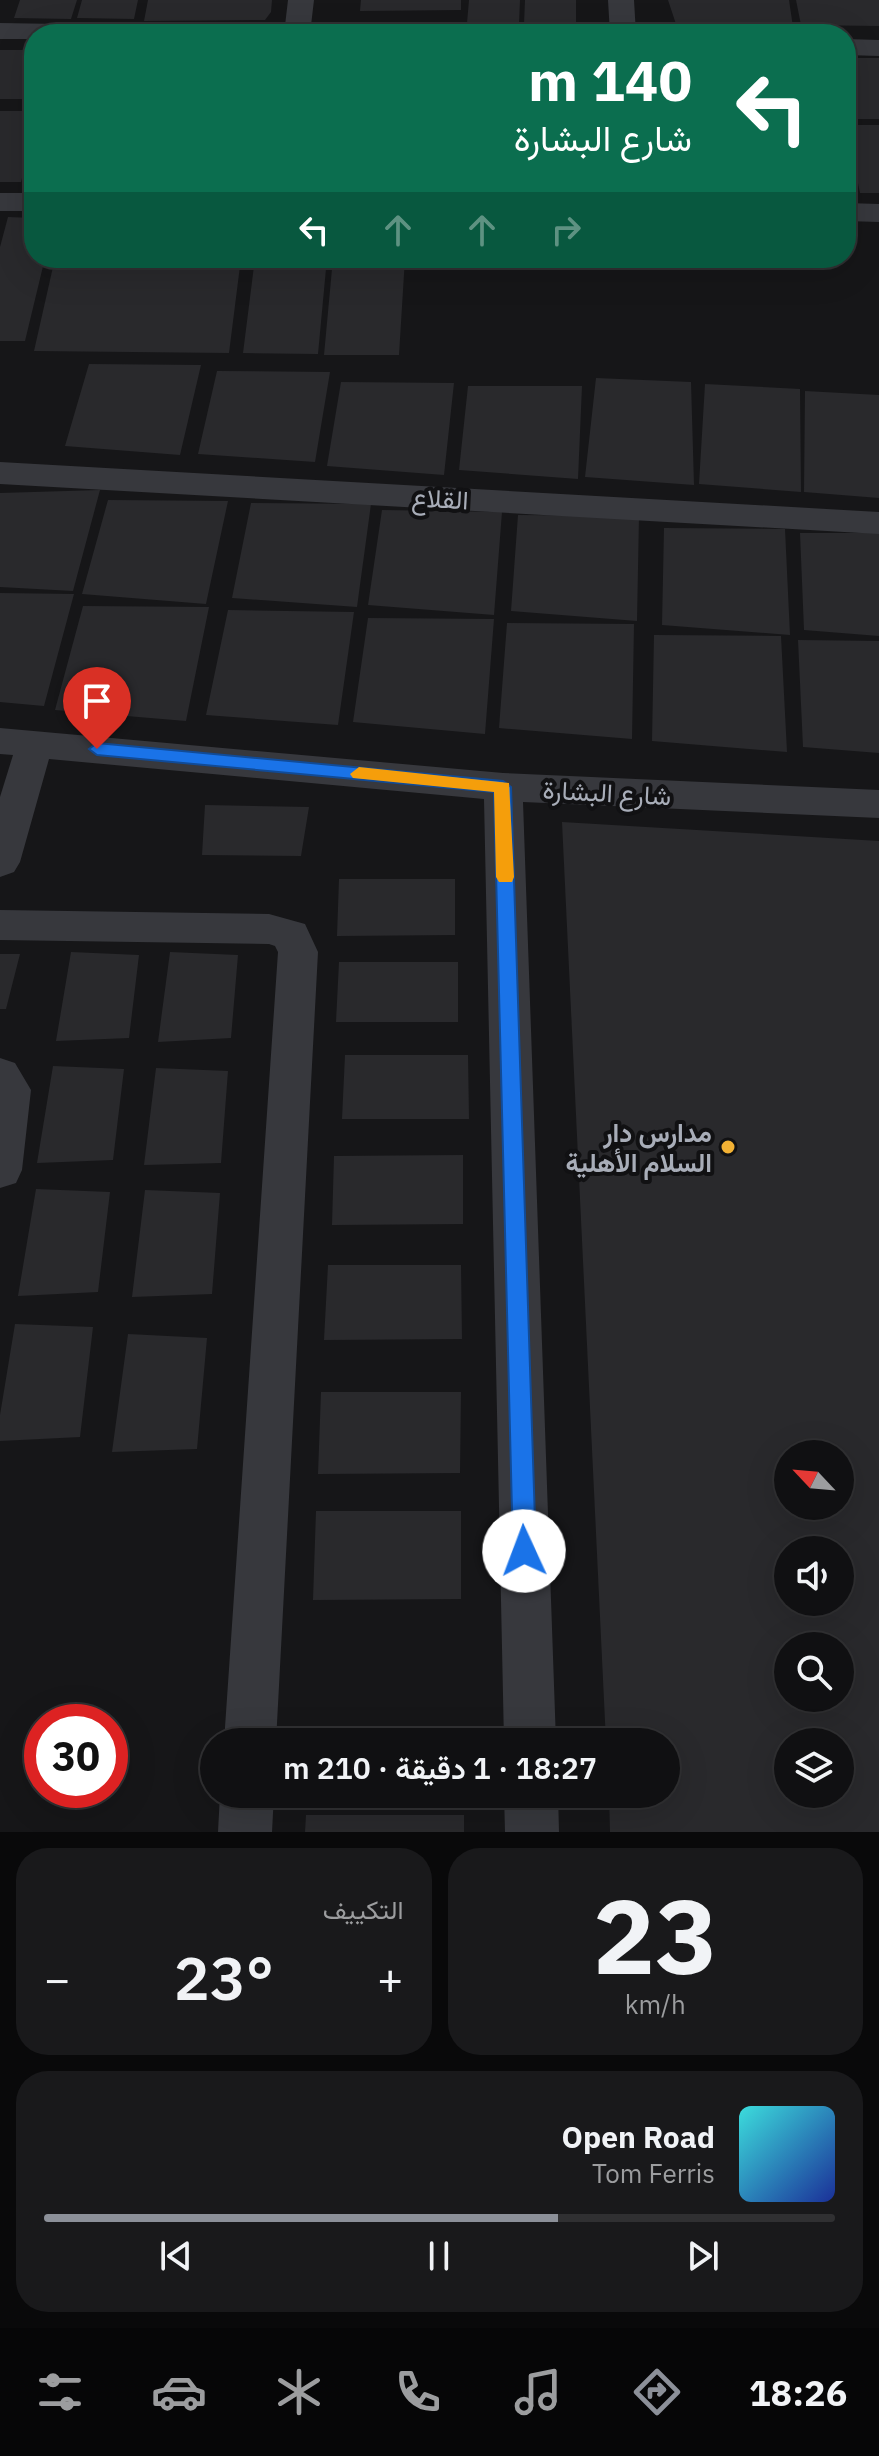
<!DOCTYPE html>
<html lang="ar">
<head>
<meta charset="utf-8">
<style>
	body { margin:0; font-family:"IBM Plex Sans",Vazirmatn,sans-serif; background:#19191b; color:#f1f3f6; direction:rtl; height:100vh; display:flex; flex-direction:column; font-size:30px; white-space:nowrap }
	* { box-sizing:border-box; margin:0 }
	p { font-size:26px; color:#9c9d9f }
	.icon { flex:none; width:44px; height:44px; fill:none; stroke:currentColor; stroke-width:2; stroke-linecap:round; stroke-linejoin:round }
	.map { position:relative; height:1832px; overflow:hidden; direction:ltr }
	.details { display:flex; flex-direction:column; gap:16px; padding:16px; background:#09090a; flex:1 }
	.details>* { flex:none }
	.guide { position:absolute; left:24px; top:24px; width:832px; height:244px; border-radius:32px; box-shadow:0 8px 32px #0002,0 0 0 2px #303032; direction:rtl; background:#0b6e4f; color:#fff; overflow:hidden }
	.needle { width:52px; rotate:296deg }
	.tools { position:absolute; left:774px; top:1440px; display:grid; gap:16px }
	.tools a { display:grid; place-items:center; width:80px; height:80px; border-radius:50%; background:#101012; box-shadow:0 8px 32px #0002,0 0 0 2px #303032; font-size:40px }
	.speed { position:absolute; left:24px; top:1704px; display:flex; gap:16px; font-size:40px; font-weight:700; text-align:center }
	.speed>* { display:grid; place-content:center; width:104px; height:104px; border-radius:50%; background:#101012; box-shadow:0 8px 32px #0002,0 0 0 2px #303032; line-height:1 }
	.speed .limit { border:12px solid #d22; background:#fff; color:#111 }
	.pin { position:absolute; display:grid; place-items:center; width:68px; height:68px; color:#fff; margin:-82px -34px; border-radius:50% 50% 50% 0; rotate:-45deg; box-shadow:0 0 8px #0007 }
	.pin .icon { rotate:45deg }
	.me { position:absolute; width:88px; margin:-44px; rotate:358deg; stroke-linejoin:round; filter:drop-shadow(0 0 6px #0008) }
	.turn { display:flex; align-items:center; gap:28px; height:168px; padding:0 32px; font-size:36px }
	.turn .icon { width:104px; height:104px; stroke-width:2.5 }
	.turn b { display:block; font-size:56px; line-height:68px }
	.lanes { display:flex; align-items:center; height:76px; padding:0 32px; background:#0003; justify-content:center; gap:40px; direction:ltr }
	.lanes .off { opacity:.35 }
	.big { font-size:60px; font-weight:600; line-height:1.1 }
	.details .tile { flex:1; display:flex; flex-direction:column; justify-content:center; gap:12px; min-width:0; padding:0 28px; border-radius:32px; background:#19191b }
	.details .dial { align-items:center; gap:0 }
	.dial b { font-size:104px; line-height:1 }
	.song { display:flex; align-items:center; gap:24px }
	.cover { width:96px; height:96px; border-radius:12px; background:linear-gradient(135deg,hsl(180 70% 55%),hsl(230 70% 35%)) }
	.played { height:8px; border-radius:4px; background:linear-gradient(90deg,#8c9099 65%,#303032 65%) }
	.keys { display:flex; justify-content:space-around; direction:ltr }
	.heat { display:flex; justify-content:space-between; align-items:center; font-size:44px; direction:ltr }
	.details .tiles { flex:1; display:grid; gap:16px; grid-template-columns:1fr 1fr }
	.tile:last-child { grid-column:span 2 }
	.trip { position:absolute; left:200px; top:1728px; width:480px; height:80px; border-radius:40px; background:#101012; box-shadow:0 8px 32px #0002,0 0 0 2px #303032; font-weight:600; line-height:80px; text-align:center; direction:rtl }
	.tabs { display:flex; height:128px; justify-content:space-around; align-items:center; background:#060607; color:#9c9d9f }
	.tabs .icon { width:56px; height:56px }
	.tabs .selected { color:#8c9099 }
	.tabs b { font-size:36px; color:#f1f3f6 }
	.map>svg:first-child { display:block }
	.building { fill:#29292c; fill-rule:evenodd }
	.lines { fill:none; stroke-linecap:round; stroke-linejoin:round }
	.street { fill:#37383d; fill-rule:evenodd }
	.route { fill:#1a73e8; stroke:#114b97; stroke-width:2 }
	.slow { fill:#f59e0b }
	.poi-dot { fill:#f2b134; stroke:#111113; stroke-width:3 }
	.labels { text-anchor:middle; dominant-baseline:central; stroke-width:8; stroke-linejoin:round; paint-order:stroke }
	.street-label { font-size:26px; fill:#a8adb8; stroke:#111113 }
	.poi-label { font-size:26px; font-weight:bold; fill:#a8adb8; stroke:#111113; text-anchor:end }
</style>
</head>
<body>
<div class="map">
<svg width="879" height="1832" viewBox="0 0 879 1832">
	<rect width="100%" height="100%" fill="#161618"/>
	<path class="building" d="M20 0H77L71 19 14 18Z
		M82 0H138L134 19 77 18Z
		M148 0H272L271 12 265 20 144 21Z
		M361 0H461V10L360 11Z
		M469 0H520L519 24 467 23Z
		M525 0H576V25L524 24Z
		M668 0H789L793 27H677Z
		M796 0H879V26L801 25Z
		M0 50H34V86L31 99H0Z
		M846 58H879V119H846Z
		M0 111H34V130L21 182H0Z
		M846 125H879V193H860Z
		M8 217 34 218V258H45L25 341H0V247Z
		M55 258H241L229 353 34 351Z
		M255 258H327L318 354 243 353Z
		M333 258H405L399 355H324Z
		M89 364 201 365 180 455 65 446Z
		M217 371 330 372 315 462 198 454Z
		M596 378 691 382 694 485 585 477Z
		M341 382 454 383 444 475 327 466Z
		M705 384 800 389 801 492 699 484Z
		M468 386H582L578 479 459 470Z
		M805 391 879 395V498L804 492Z
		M100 490 73 591 0 587V493Z
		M108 500 228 501 206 604 82 594Z
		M251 503 371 504 357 607 232 598Z
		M382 510 502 512 494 615 368 605Z
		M518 515 639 516 637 621 511 611Z
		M664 528 785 529 790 635 662 625Z
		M800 533H879V636L804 630Z
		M0 593 74 594 44 706 0 702Z
		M83 606 209 607 186 721 55 710Z
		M228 610 354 612 338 725 206 715Z
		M368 618 494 619 485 734 353 722Z
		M507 623 634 624 632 739 499 728Z
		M654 635 781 636 787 752 652 741Z
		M798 640 879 641V753L803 747Z
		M205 805 309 807 301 856 202 855Z
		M562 822 879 841V1832H610L609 1794H666V1742H606ZM788 1454H840V1506H788ZM788 1550H840V1602H788ZM788 1646H840V1698H788ZM788 1742H840V1794H788Z
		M339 879H455V935L337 936Z
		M71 952 139 955 129 1038 56 1041Z
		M170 952 238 955 231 1038 158 1042Z
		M0 954H20L6 1009H0Z
		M339 962H458V1022H336Z
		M345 1055H468L469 1119H342Z
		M53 1066 124 1069 113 1160 37 1163Z
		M156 1068 228 1071 221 1163 144 1165Z
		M463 1155V1224L332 1225 334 1156Z
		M36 1189 110 1192 98 1292 18 1296Z
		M145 1190 220 1193 212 1294 132 1297Z
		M328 1265H461L462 1339 324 1340Z
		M15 1324 93 1327 80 1437 0 1441V1415Z
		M128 1334 207 1338 197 1449 112 1452Z
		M321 1392H461L460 1473 318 1474Z
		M316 1511H461V1599L313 1600Z
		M306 1815H464V1832H305Z"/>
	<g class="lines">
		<path class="street" d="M288 0H314L310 34H284Z
			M608 0H634L636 34H610Z
			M0 23 175 26 184 28 188 34H34V39H0Z
			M846 39 879 40V56L846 55Z
			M0 193H34V211H0Z
			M846 203 879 204V222L846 221Z
			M0 462 879 512V534L0 484Z
			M0 728 503 773 879 790V818L523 802 556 1742H504L484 799 49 759 20 862 14 872 0 877V797L13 755 0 754Z
			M0 910 269 914 305 924 318 952 276 1742H224L278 952 275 946 269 944 0 940Z
			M0 1058 15 1063 31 1090 22 1170 16 1183 0 1188Z
			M220 1794H274L272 1832H218Z
			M504 1794H558L559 1832H505Z"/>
	</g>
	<path class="route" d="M97 743 503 781 511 787 536 1551 532 1559 524 1562 516 1559 513 1551 494 792 97 755 89 749Z"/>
	<path class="slow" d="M359 767 509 783 514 877 512 882H499L496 877 494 792 353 778 350 774Z"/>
	<circle class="poi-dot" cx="728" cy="1147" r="8"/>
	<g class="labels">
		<g class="street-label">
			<text transform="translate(440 498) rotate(3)">القلاع</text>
			<text transform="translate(607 792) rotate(3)">شارع البشارة</text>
		</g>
		<g class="poi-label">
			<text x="712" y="1132">مدارس دار<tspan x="712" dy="30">السلام الأهلية</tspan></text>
		</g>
	</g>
</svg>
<div class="tools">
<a><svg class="needle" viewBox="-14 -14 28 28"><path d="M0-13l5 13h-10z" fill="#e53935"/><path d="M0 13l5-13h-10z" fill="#9c9d9f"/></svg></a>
<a><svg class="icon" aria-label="sound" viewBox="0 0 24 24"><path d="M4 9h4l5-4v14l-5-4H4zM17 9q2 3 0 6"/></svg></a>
<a><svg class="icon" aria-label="search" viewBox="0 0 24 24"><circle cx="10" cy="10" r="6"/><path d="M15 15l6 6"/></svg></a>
<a><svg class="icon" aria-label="layers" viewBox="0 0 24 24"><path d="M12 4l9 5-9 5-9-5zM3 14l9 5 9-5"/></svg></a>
</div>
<div class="speed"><div class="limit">30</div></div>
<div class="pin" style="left:97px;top:749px;background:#d93025"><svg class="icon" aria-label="arrive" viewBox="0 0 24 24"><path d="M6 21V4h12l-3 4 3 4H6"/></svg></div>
<svg class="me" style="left:524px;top:1551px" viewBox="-20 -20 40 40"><circle r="19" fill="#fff"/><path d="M0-13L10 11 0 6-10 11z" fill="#1a73e8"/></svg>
<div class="trip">18:27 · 1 دقيقة · 210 m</div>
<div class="guide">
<div class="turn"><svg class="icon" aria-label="left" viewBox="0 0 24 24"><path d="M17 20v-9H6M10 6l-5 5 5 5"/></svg><div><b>140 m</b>شارع البشارة</div></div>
<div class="lanes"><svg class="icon" aria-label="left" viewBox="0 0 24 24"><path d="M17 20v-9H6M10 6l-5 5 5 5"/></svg><svg class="icon off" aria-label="ahead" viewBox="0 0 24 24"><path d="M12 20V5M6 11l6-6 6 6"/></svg><svg class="icon off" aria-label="ahead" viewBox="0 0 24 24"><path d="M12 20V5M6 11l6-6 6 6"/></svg><svg class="icon off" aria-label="right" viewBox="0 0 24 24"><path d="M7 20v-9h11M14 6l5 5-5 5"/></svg></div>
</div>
</div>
<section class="details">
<div class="tiles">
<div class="tile dial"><b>23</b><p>km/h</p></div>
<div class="tile"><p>التكييف</p>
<div class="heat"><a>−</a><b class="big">23°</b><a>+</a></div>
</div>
<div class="tile">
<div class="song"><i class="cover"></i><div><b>Open Road</b><p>Tom Ferris</p></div></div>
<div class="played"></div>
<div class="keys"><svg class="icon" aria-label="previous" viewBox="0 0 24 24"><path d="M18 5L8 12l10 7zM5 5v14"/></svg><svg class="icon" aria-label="pause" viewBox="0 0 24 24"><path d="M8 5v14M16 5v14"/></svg><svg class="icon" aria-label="next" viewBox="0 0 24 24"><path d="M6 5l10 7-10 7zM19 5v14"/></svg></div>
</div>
</div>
</section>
<nav class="tabs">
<b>18:26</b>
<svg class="icon selected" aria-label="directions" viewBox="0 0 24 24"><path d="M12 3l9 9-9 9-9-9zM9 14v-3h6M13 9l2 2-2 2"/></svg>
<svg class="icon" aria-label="music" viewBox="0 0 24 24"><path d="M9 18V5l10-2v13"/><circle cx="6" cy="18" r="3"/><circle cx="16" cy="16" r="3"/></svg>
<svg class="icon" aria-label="phone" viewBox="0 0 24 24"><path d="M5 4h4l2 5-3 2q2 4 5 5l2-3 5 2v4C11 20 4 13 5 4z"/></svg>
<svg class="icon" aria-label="climate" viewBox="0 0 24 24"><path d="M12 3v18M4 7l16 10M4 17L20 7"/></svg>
<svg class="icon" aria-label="car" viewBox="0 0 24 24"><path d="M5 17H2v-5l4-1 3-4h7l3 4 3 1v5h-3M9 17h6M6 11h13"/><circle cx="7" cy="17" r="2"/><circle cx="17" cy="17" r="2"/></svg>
<svg class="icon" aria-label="filters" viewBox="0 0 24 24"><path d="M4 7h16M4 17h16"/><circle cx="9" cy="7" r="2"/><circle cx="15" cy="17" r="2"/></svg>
</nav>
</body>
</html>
